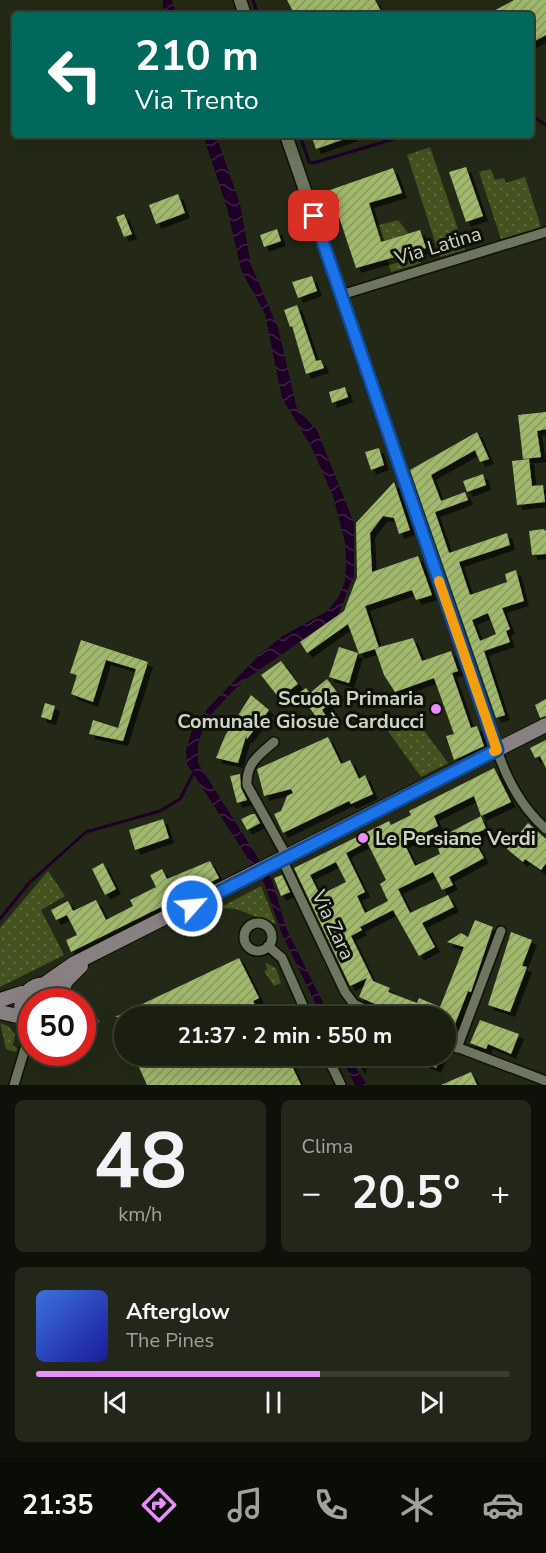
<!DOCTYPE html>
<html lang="it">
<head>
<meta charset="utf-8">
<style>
	body { margin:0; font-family:"Nunito Sans",sans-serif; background:#232719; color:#f1f3f6; height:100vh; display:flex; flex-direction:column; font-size:22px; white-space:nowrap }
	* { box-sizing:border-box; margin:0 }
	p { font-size:20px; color:#9fa29f }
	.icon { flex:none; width:33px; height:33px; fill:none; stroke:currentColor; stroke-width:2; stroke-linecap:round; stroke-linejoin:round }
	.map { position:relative; height:1085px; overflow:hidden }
	.details { display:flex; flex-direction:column; gap:15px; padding:15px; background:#0e1109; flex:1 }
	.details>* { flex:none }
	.banner { position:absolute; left:12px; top:12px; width:522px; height:126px; border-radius:6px; box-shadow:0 6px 24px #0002,0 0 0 2px #383d30; background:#00695c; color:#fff; overflow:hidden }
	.speed { position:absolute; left:18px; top:988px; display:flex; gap:12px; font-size:30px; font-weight:700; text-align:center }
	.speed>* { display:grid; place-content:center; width:78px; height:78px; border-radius:50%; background:#1a1f10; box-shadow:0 6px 24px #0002,0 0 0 2px #383d30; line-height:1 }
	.speed .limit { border:9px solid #d22; background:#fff; color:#111 }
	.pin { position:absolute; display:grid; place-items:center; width:51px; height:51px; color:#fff; margin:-26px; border-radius:12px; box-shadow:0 3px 9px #0006 }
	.me { position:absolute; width:66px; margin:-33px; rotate:63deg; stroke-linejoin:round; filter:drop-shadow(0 0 4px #0008) }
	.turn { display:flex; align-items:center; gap:21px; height:126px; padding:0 24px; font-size:27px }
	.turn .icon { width:78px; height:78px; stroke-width:2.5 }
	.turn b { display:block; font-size:42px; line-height:51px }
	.big { font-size:45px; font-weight:700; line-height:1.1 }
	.details .tile { flex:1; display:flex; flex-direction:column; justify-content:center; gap:9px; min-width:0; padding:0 21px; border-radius:9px; background:#232719 }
	.details .dial { align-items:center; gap:0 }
	.dial b { font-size:78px; line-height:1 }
	.song { display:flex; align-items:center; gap:18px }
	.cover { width:72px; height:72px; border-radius:9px; background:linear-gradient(135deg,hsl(220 70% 55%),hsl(240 70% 35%)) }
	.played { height:6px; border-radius:3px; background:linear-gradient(90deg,#e88eff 60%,#383d30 60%) }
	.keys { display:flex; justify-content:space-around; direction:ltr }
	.heat { display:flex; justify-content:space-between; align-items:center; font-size:33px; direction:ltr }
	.details .tiles { flex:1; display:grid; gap:15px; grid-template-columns:1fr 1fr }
	.tile:last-child { grid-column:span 2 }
	.trip { position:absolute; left:114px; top:1006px; width:342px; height:60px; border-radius:30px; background:#1a1f10; box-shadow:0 6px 24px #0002,0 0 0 2px #383d30; font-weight:700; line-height:60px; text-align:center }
	.tabs { display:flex; height:96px; justify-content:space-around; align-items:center; background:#0a0c06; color:#9fa29f }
	.tabs .icon { width:42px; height:42px }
	.tabs .current { color:#e88eff }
	.tabs b { font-size:27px; color:#f1f3f6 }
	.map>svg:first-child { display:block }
	.grass { fill:url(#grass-dots) }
	.water { fill:url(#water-waves) }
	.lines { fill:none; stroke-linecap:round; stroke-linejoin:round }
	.stream { stroke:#1e0026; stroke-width:3 }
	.building { fill:url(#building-hatch); fill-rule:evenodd; filter:url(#shadow) }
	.minor-casing { stroke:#0d1202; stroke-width:12 }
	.tertiary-casing { stroke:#0d1202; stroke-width:15 }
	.secondary-casing { stroke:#0d1202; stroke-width:16 }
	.minor { stroke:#6e7560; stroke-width:9 }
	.tertiary { stroke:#6e7560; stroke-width:12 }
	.secondary { stroke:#888082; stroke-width:14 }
	.route-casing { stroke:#114b97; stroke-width:15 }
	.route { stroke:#1a73e8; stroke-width:10 }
	.slow { stroke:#f59e0b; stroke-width:10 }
	.poi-dot { fill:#e88eff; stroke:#0e1108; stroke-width:2 }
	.labels { text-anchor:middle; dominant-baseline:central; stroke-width:6; stroke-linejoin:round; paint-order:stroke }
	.street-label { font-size:20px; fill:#cfd3c7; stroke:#0e1108 }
	.poi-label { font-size:20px; font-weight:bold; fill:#cfd3c7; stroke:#0e1108; text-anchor:end }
</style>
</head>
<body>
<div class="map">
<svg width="546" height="1085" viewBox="0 0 546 1085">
	<defs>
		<pattern id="grass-dots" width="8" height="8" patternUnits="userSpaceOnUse" patternTransform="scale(1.5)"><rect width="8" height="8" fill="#43521f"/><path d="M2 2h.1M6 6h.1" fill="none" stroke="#5d6a3e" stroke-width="1.8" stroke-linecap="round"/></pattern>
		<pattern id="water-waves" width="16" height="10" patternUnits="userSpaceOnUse" patternTransform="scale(1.5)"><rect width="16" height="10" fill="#1e0026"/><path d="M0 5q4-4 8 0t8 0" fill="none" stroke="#3e2444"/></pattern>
		<pattern id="building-hatch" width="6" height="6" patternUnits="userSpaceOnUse" patternTransform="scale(1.5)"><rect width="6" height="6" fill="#a1b96d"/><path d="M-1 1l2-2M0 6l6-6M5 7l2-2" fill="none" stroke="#889a61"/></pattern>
		<filter id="shadow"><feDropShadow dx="5" dy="5" stdDeviation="0" flood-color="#0009"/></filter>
	</defs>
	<rect width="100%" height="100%" fill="#232916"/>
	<path class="grass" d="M430 147 465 250 440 257 407 155Z
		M491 169 495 180 504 178 506 183 525 177 541 227 501 239 479 172Z
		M398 220 408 233 381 242 376 226Z
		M412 252 421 263 391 272 385 253Z
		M414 717 448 763 421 777 388 731Z
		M48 871 65 896 41 910 64 955 0 987V928Z
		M261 886 276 924 236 909 223 908V906Z
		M266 963 276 968 281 983 274 986 264 971 267 970Z
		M89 1012H93L100 1022 83 1030V1015Z
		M0 1023 8 1026 15 1034 13 1045 18 1050 15 1052 6 1049Z"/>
	<path class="water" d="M163 0H172L176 15H163Z
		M203 135H216L240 204 251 265 278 328 297 409 317 430 354 523V575L338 615 242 682 217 708 208 718 198 743V763L272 880 286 928 330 1017H322L282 934 265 885 187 764 186 750 192 730 208 708 260 654 281 637 327 611 338 598 345 581 346 563 345 542 333 496 312 448 282 398 265 314 241 270 227 208Z
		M340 1056H348L367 1085H355Z"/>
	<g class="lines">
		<path class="stream" d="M253 0 258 15
			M531 115 546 125
			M300 135 309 162 313 163 407 135
			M0 919 29 883 86 832 160 811 180 799 194 772"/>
	</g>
	<path class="building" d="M287 0H375L383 15H295Z
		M514 0H546V35L531 43V15H486Z
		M311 135H352L353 136 316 149Z
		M466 167 483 216 466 222 449 172Z
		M393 168 402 193 369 203 381 242 420 230 426 248 356 268 330 190Z
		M178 194 185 213 156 224 149 205Z
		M124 214 132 234 124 237 116 217Z
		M277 229 281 241 264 247 260 235Z
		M312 276 317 291 298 298 292 282Z
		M297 305 316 361 321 360 324 368 306 374 292 326 290 327 284 310Z
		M345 387 348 397 332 403 329 392Z
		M546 412V429L537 431 541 457 523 459 518 415Z
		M477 432 489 459 480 462 475 450 431 475 441 501 465 492 468 500 435 512 449 553 507 533 510 545 459 562 470 595 507 582 505 574 516 570 524 601 502 608 510 629 506 631 510 642 484 651 505 715 496 718 410 470ZM488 613 496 634 480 641 472 620Z
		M379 448 384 465 371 470 365 452Z
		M529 459 532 486 543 485 545 502 517 505 512 461Z
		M483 474 486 485 467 492 463 481Z
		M394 482 410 530 399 534 394 518 383 516 370 533 372 572 418 556 432 595 416 600 412 590 365 606 379 648H376L413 638 422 661 451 651 458 671 452 673 471 728 477 726 484 746 454 760 446 736 454 734 434 678 395 692 384 675 375 649 359 654 348 624 307 653 300 642 344 611 357 577 356 523Z
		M543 529 546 531V554L532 555 529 531Z
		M81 640 148 662 123 741 89 734 93 720 118 728 136 669 106 660 93 702 71 694 77 675 70 673Z
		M339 647 358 653 349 683 329 677Z
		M281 661 298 684 279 698 261 675Z
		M327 679 339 695 322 710 326 716 319 721 299 693 306 688 310 693Z
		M251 695 269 710 247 739 246 736 238 763 216 758 225 736Z
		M546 699V716L540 718 535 705Z
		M45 703 55 706 51 720 41 717Z
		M328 737 341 764 350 760 359 779 365 775 373 794 351 804 349 801 283 833 274 814 281 811 287 796 293 793 291 789 264 796 257 769Z
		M546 740V768L540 756 535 758 530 748Z
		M494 768 511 802 481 816 486 829 471 835 484 858 449 877 453 885 442 890 433 872 398 889 410 913 448 895 454 907 422 923 435 947 419 956 393 910 360 927 362 930 351 936 373 981 390 988 388 992 417 1003 419 998 440 1007 464 947 447 942 461 933 468 937 475 920 493 927 471 992 468 991 453 1029 446 1026V1017H405L359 997 367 978 350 986 294 868 389 821 391 825 411 815 409 811ZM474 796 481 816 443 836 442 833 434 837 440 854 415 866 404 843 438 826 434 816ZM367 842 386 880 380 884 388 901 365 913 357 896 365 892 346 853ZM336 862 346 882 320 895 310 875Z
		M240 774 241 788 247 800 237 803 230 776Z
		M252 814H255L260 823 247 830 241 819Z
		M163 819 169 838 135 850 129 830Z
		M528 823 546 839V863L541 870 525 859 523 862 507 849Z
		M210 861 219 878 71 952 66 940 77 935 67 915 56 920 51 910 68 901 73 911 96 900 106 920 133 906 130 900 156 887 150 875 162 869 167 879Z
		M103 863 116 889 105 895 92 869Z
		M282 875 290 892 281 896 274 878Z
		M511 932 532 940 522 966 527 967 510 1012 488 1005Z
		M239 958 259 998 253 1001 260 1017H115Z
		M480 1020 519 1034 511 1054 488 1044 486 1049 470 1043Z
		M134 1056H287L301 1085H147Z
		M351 1056H365L360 1069Z
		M408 1056H441L436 1068Z
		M471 1072 477 1085H441Z"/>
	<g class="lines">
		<defs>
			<path id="minor" d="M341 295 546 232
				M274 742C259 755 246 763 247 785L287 857
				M497 750C507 780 522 808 546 829
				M282 859 345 992 354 1004 381 1017
				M244 937a14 14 0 1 1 28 0a14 14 0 1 1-28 0Z
				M268 946 282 958 308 1017
				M446 1043 546 1081
				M457 1048 501 931
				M327 1056 341 1085
				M14 1085 27 1042 25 1021"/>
			<path id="tertiary" d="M240 0 245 15
				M286 135 497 750"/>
			<path id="secondary" d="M43 985 73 964 546 725
				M59 998 66 981 81 966
				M0 1000 22 993
				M0 1012 22 1017
				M32 1025C0 1004 48 960 60 1002"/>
		</defs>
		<use href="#minor" class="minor-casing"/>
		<use href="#tertiary" class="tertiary-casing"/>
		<use href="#secondary" class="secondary-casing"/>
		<use href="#minor" class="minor"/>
		<use href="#tertiary" class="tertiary"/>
		<use href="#secondary" class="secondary"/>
	</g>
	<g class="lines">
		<defs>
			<path id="route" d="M192 906 497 750 314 216"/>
		</defs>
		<use href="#route" class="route-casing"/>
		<use href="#route" class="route"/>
		<path class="slow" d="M439 581 497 750 494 751"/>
	</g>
	<g class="poi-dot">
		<circle cx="436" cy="709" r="6"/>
		<circle cx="363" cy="838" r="6"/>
	</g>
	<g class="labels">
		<g class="street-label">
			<text transform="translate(438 246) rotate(-17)">Via Latina</text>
			<text transform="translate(333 925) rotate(65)">Via Zara</text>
		</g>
		<g class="poi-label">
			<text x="424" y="698">Scuola Primaria<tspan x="424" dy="23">Comunale Giosuè Carducci</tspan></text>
			<text x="375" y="838" text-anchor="start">Le Persiane Verdi</text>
		</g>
	</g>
</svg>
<div class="speed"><div class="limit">50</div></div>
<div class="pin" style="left:314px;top:216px;background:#d93025"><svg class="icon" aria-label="arrive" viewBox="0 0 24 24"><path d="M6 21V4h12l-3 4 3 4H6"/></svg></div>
<svg class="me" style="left:192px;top:906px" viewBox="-20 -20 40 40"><circle r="17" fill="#1a73e8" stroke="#fff" stroke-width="3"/><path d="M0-11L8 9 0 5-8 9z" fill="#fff"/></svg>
<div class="trip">21:37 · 2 min · 550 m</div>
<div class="banner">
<div class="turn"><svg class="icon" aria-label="left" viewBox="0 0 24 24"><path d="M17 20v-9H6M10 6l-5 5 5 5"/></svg><div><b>210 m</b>Via Trento</div></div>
</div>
</div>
<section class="details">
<div class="tiles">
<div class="tile dial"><b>48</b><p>km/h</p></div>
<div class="tile"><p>Clima</p>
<div class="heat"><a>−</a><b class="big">20.5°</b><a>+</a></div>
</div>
<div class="tile">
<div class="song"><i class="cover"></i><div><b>Afterglow</b><p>The Pines</p></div></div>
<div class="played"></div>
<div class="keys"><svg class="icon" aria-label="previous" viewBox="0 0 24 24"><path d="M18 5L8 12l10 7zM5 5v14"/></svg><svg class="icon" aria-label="pause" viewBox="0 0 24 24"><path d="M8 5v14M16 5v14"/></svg><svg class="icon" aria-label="next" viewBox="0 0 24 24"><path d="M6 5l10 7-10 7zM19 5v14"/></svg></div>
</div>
</div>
</section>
<nav class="tabs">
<b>21:35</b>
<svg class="icon current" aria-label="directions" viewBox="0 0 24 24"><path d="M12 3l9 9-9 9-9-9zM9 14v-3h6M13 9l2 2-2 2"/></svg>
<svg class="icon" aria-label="music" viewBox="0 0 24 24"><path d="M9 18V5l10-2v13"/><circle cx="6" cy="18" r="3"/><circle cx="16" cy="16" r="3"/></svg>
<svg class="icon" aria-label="phone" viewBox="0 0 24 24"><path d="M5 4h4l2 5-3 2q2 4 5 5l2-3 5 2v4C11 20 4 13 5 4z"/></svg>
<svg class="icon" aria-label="climate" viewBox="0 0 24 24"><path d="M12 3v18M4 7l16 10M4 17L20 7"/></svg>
<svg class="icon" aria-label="car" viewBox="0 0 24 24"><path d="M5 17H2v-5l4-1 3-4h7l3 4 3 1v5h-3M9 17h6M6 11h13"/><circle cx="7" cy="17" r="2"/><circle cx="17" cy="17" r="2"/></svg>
</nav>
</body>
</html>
